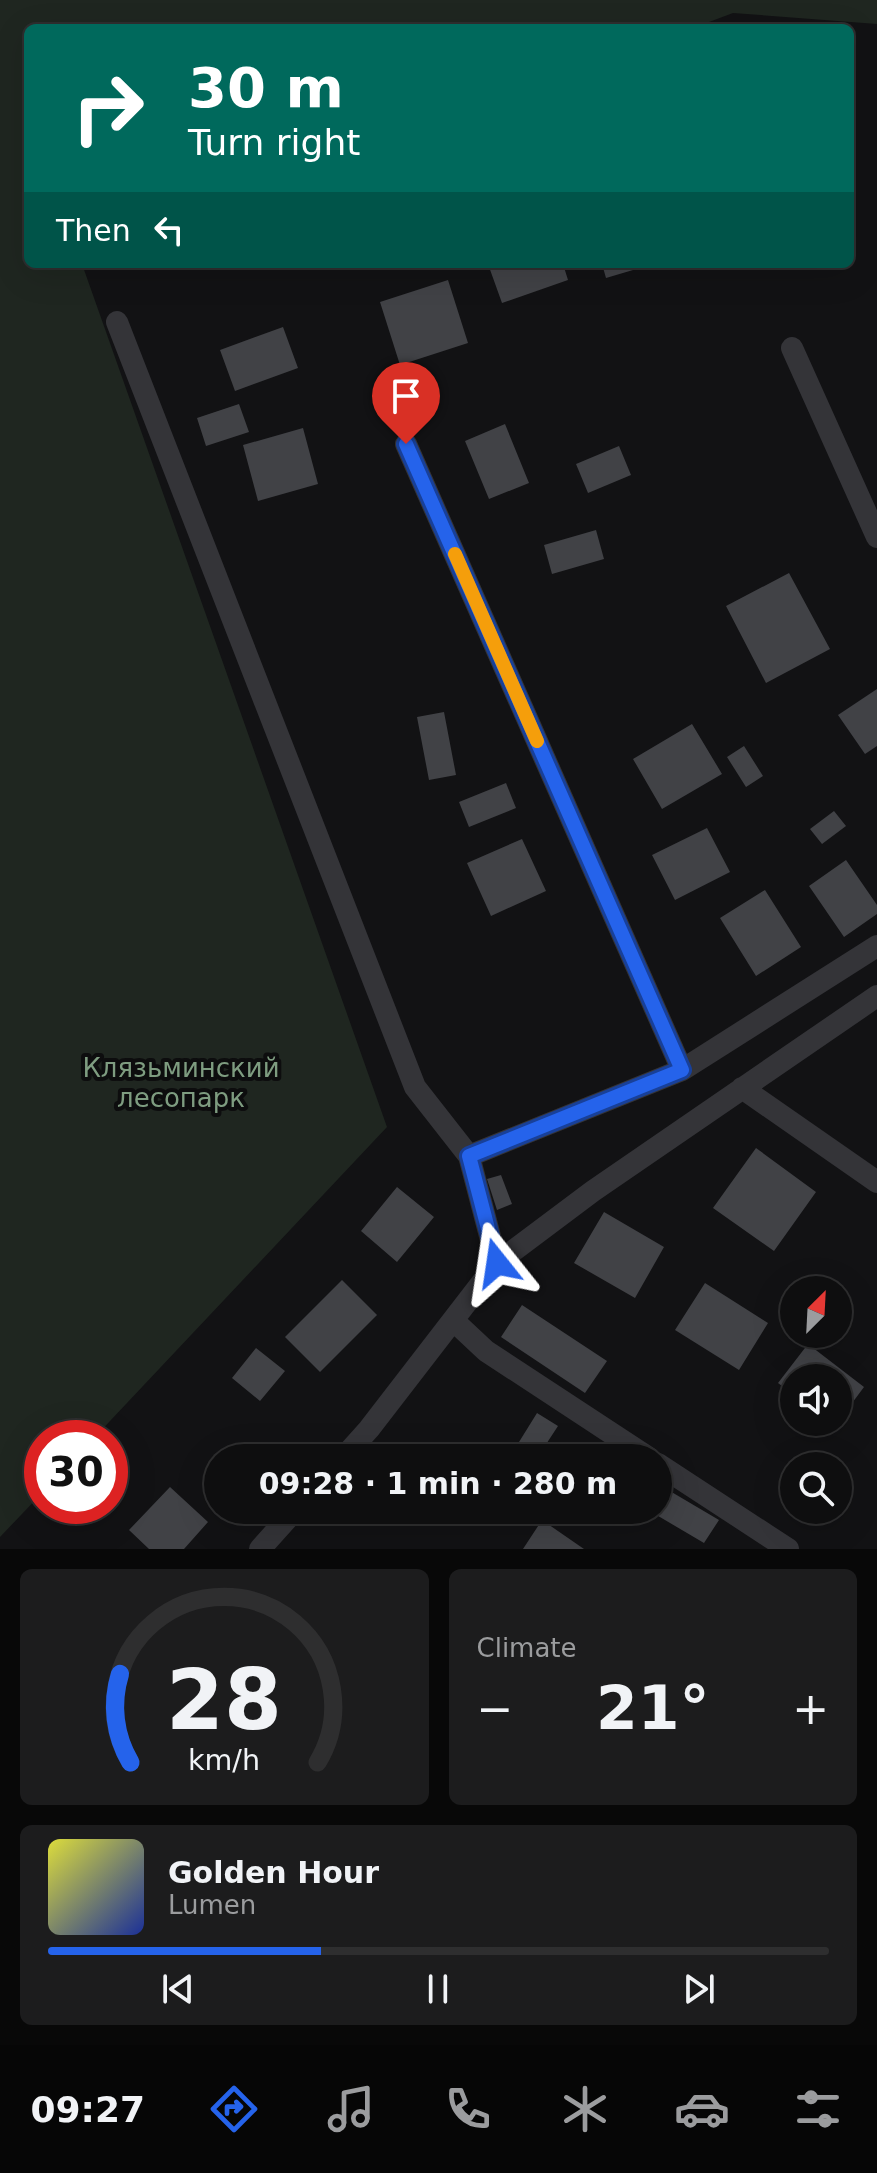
<!DOCTYPE html>
<html lang="en">
<head>
<meta charset="utf-8">
<style>
	body { margin:0; font-family:"DejaVu Sans",sans-serif; background:#1c1c1d; color:#f1f3f6; height:100vh; display:flex; flex-direction:column; font-size:30px; white-space:nowrap }
	* { box-sizing:border-box; margin:0 }
	p { font-size:26px; color:#9b9c9e }
	.icon { flex:none; width:44px; height:44px; fill:none; stroke:currentColor; stroke-width:2; stroke-linecap:round; stroke-linejoin:round }
	.map { position:relative; height:1549px; overflow:hidden }
	.side { display:flex; flex-direction:column; gap:20px; padding:20px; background:#080808; flex:1 }
	.side>* { flex:none }
	.top-card { position:absolute; left:24px; top:24px; width:830px; height:244px; border-radius:12px; box-shadow:0 8px 32px #0002,0 0 0 2px #2e2e2f; background:#00695c; color:#fff; overflow:hidden }
	.needle { width:52px; rotate:24deg }
	.tools { position:absolute; left:780px; top:1276px; display:grid; gap:16px }
	.tools a { display:grid; place-items:center; width:72px; height:72px; border-radius:50%; background:#0e0e0f; box-shadow:0 8px 32px #0002,0 0 0 2px #2e2e2f; font-size:40px }
	.speed { position:absolute; left:24px; top:1420px; display:flex; gap:16px; font-size:40px; font-weight:700; text-align:center }
	.speed>* { display:grid; place-content:center; width:104px; height:104px; border-radius:50%; background:#0e0e0f; box-shadow:0 8px 32px #0002,0 0 0 2px #2e2e2f; line-height:1 }
	.speed .limit { border:12px solid #d22; background:#fff; color:#111 }
	.pin { position:absolute; display:grid; place-items:center; width:68px; height:68px; color:#fff; margin:-82px -34px; border-radius:50% 50% 50% 0; rotate:-45deg; box-shadow:0 0 8px #0007 }
	.pin .icon { rotate:45deg }
	.me { position:absolute; width:88px; margin:-44px; rotate:345deg; stroke-linejoin:round; filter:drop-shadow(0 0 6px #0008) }
	.turn { display:flex; align-items:center; gap:28px; height:168px; padding:0 32px; font-size:36px }
	.turn .icon { width:104px; height:104px; stroke-width:2.5 }
	.turn b { display:block; font-size:56px; line-height:68px }
	.then { display:flex; align-items:center; height:76px; padding:0 32px; background:#0003; gap:16px; font-size:30px }
	.big { font-size:60px; font-weight:800; line-height:1.1 }
	.side .tile { flex:1; display:flex; flex-direction:column; justify-content:center; gap:12px; min-width:0; padding:0 28px; border-radius:12px; background:#1c1c1d }
	.side .dial { align-items:center; gap:0 }
	.dial svg { height:208px; overflow:visible; fill:none; stroke:#2e2e2f; stroke-width:7; stroke-linecap:round; text-anchor:middle }
	.dial text { fill:#f1f3f6; stroke:none }
	.song { display:flex; align-items:center; gap:24px }
	.cover { width:96px; height:96px; border-radius:12px; background:linear-gradient(135deg,hsl(60 70% 55%),hsl(230 70% 35%)) }
	.played { height:8px; border-radius:4px; background:linear-gradient(90deg,#2563eb 35%,#2e2e2f 35%) }
	.keys { display:flex; justify-content:space-around; direction:ltr }
	.heat { display:flex; justify-content:space-between; align-items:center; font-size:44px; direction:ltr }
	.side .tiles { flex:1; display:grid; gap:20px; grid-template-columns:1fr 1fr }
	.tile:last-child { grid-column:span 2 }
	.trip { position:absolute; left:204px; top:1444px; width:468px; height:80px; border-radius:40px; background:#0e0e0f; box-shadow:0 8px 32px #0002,0 0 0 2px #2e2e2f; font-weight:800; line-height:80px; text-align:center }
	.tabs { display:flex; height:128px; justify-content:space-around; align-items:center; background:#060606; color:#9b9c9e }
	.tabs .icon { width:56px; height:56px }
	.tabs .active { color:#2563eb }
	.tabs b { font-size:36px; color:#f1f3f6 }
	.map>svg:first-child { display:block }
	.green { fill:#1f2620 }
	.building { fill:#414246 }
	.lines { fill:none; stroke-linecap:round; stroke-linejoin:round }
	.street { stroke:#343438; stroke-width:22 }
	.route-casing { stroke:#184099; stroke-width:20 }
	.route { stroke:#2563eb; stroke-width:14 }
	.slow { stroke:#f59e0b; stroke-width:14 }
	.labels { text-anchor:middle; dominant-baseline:central; stroke-width:8; stroke-linejoin:round; paint-order:stroke }
	.park-label { font-size:26px; fill:#7e9c80; stroke:#0d0d0e }
</style>
</head>
<body>
<div class="map">
<svg width="877" height="1549" viewBox="0 0 877 1549">
	<rect width="100%" height="100%" fill="#121214"/>
	<path class="green" d="M0 0H877V24L733 13 693 28H28V264H82L387 1127 94 1438H42V1493L0 1537Z"/>
	<path class="building" d="M488 264H563L568 280 502 303Z
		M602 264H650V265L606 278Z
		M448 280 468 343 400 365 380 302Z
		M283 327 298 368 235 391 220 350Z
		M239 404 249 432 206 446 197 418Z
		M505 424 529 483 489 499 465 441Z
		M303 428 318 484 258 501 243 445Z
		M619 446 631 475 588 493 576 464Z
		M596 530 604 559 552 574 544 545Z
		M789 573 830 649 766 683 726 606Z
		M877 689V746L865 754 838 715Z
		M444 712 456 775 429 780 417 717Z
		M692 724 722 774 662 809 633 759Z
		M744 746 763 776 746 787 727 757Z
		M506 783 516 808 469 827 459 802Z
		M834 811 846 826 822 844 810 829Z
		M707 828 730 872 675 900 652 855Z
		M522 839 546 891 491 916 467 863Z
		M846 860 877 905V914L844 937 809 886Z
		M765 890 801 947 756 976 720 918Z
		M756 1148 816 1192 774 1251 713 1208Z
		M501 1175 512 1204 497 1210 487 1179Z
		M397 1187 434 1217 397 1262 361 1231Z
		M604 1212 664 1247 635 1298 574 1263Z
		M342 1280 377 1315 320 1372 285 1337Z
		M705 1283 768 1323 739 1370 675 1330Z
		M522 1305 607 1361 585 1393 501 1337Z
		M808 1344 864 1387 838 1422V1378H794V1395L778 1383Z
		M256 1348 285 1371 260 1401 232 1378Z
		M537 1413 558 1426 539 1455 519 1442Z
		M448 1445 469 1458H440Z
		M658 1484 719 1520 704 1543 648 1510H658Z
		M170 1487 208 1522 184 1549H149L129 1530Z
		M542 1520 584 1549H523Z"/>
	<g class="lines">
		<path class="street" d="M117 322 415 1087 469 1156
			M792 348 877 537
			M406 444 682 1070
			M742 1088 877 1182
			M497 1263 469 1156 682 1070 877 946
			M454 1321 486 1351 649 1458
			M343 1458 369 1429 497 1263 593 1191 877 996
			M658 1464 788 1549
			M260 1549 295 1510"/>
	</g>
	<g class="lines">
		<defs>
			<path id="route" d="M406 444 682 1070 469 1156 497 1263"/>
		</defs>
		<use href="#route" class="route-casing"/>
		<use href="#route" class="route"/>
		<path class="slow" d="M455 554 537 741"/>
	</g>
	<g class="labels">
		<g class="park-label">
			<text x="181" y="1068">Клязьминский<tspan x="181" dy="30">лесопарк</tspan></text>
		</g>
	</g>
</svg>
<div class="tools">
<a><svg class="needle" viewBox="-14 -14 28 28"><path d="M0-13l5 13h-10z" fill="#e53935"/><path d="M0 13l5-13h-10z" fill="#9b9c9e"/></svg></a>
<a><svg class="icon" aria-label="sound" viewBox="0 0 24 24"><path d="M4 9h4l5-4v14l-5-4H4zM17 9q2 3 0 6"/></svg></a>
<a><svg class="icon" aria-label="search" viewBox="0 0 24 24"><circle cx="10" cy="10" r="6"/><path d="M15 15l6 6"/></svg></a>
</div>
<div class="speed"><div class="limit">30</div></div>
<div class="pin" style="left:406px;top:444px;background:#d93025"><svg class="icon" aria-label="arrive" viewBox="0 0 24 24"><path d="M6 21V4h12l-3 4 3 4H6"/></svg></div>
<svg class="me" style="left:497px;top:1263px" viewBox="-20 -20 40 40"><path d="M0-17L14 15 0 8-14 15z" fill="#2563eb" stroke="#fff" stroke-width="4"/></svg>
<div class="trip">09:28 · 1 min · 280 m</div>
<div class="top-card">
<div class="turn"><svg class="icon" aria-label="right" viewBox="0 0 24 24"><path d="M7 20v-9h11M14 6l5 5-5 5"/></svg><div><b>30 m</b>Turn right</div></div>
<div class="then">Then<svg class="icon" aria-label="left" viewBox="0 0 24 24"><path d="M17 20v-9H6M10 6l-5 5 5 5"/></svg></div>
</div>
</div>
<section class="side">
<div class="tiles">
<div class="tile dial"><svg viewBox="0 0 100 80">
<path d="M14 69A42 42 0 1 1 86 69"/>
<path d="M14 69A42 42 0 0 1 10 35" stroke="#2563eb"/>
<text x="50" y="56" font-size="32" font-weight="700">28</text>
<text x="50" y="72" font-size="11">km/h</text>
</svg></div>
<div class="tile"><p>Climate</p>
<div class="heat"><a>−</a><b class="big">21°</b><a>+</a></div>
</div>
<div class="tile">
<div class="song"><i class="cover"></i><div><b>Golden Hour</b><p>Lumen</p></div></div>
<div class="played"></div>
<div class="keys"><svg class="icon" aria-label="previous" viewBox="0 0 24 24"><path d="M18 5L8 12l10 7zM5 5v14"/></svg><svg class="icon" aria-label="pause" viewBox="0 0 24 24"><path d="M8 5v14M16 5v14"/></svg><svg class="icon" aria-label="next" viewBox="0 0 24 24"><path d="M6 5l10 7-10 7zM19 5v14"/></svg></div>
</div>
</div>
</section>
<nav class="tabs">
<b>09:27</b>
<svg class="icon active" aria-label="directions" viewBox="0 0 24 24"><path d="M12 3l9 9-9 9-9-9zM9 14v-3h6M13 9l2 2-2 2"/></svg>
<svg class="icon" aria-label="music" viewBox="0 0 24 24"><path d="M9 18V5l10-2v13"/><circle cx="6" cy="18" r="3"/><circle cx="16" cy="16" r="3"/></svg>
<svg class="icon" aria-label="phone" viewBox="0 0 24 24"><path d="M5 4h4l2 5-3 2q2 4 5 5l2-3 5 2v4C11 20 4 13 5 4z"/></svg>
<svg class="icon" aria-label="climate" viewBox="0 0 24 24"><path d="M12 3v18M4 7l16 10M4 17L20 7"/></svg>
<svg class="icon" aria-label="car" viewBox="0 0 24 24"><path d="M5 17H2v-5l4-1 3-4h7l3 4 3 1v5h-3M9 17h6M6 11h13"/><circle cx="7" cy="17" r="2"/><circle cx="17" cy="17" r="2"/></svg>
<svg class="icon" aria-label="filters" viewBox="0 0 24 24"><path d="M4 7h16M4 17h16"/><circle cx="9" cy="7" r="2"/><circle cx="15" cy="17" r="2"/></svg>
</nav>
</body>
</html>
